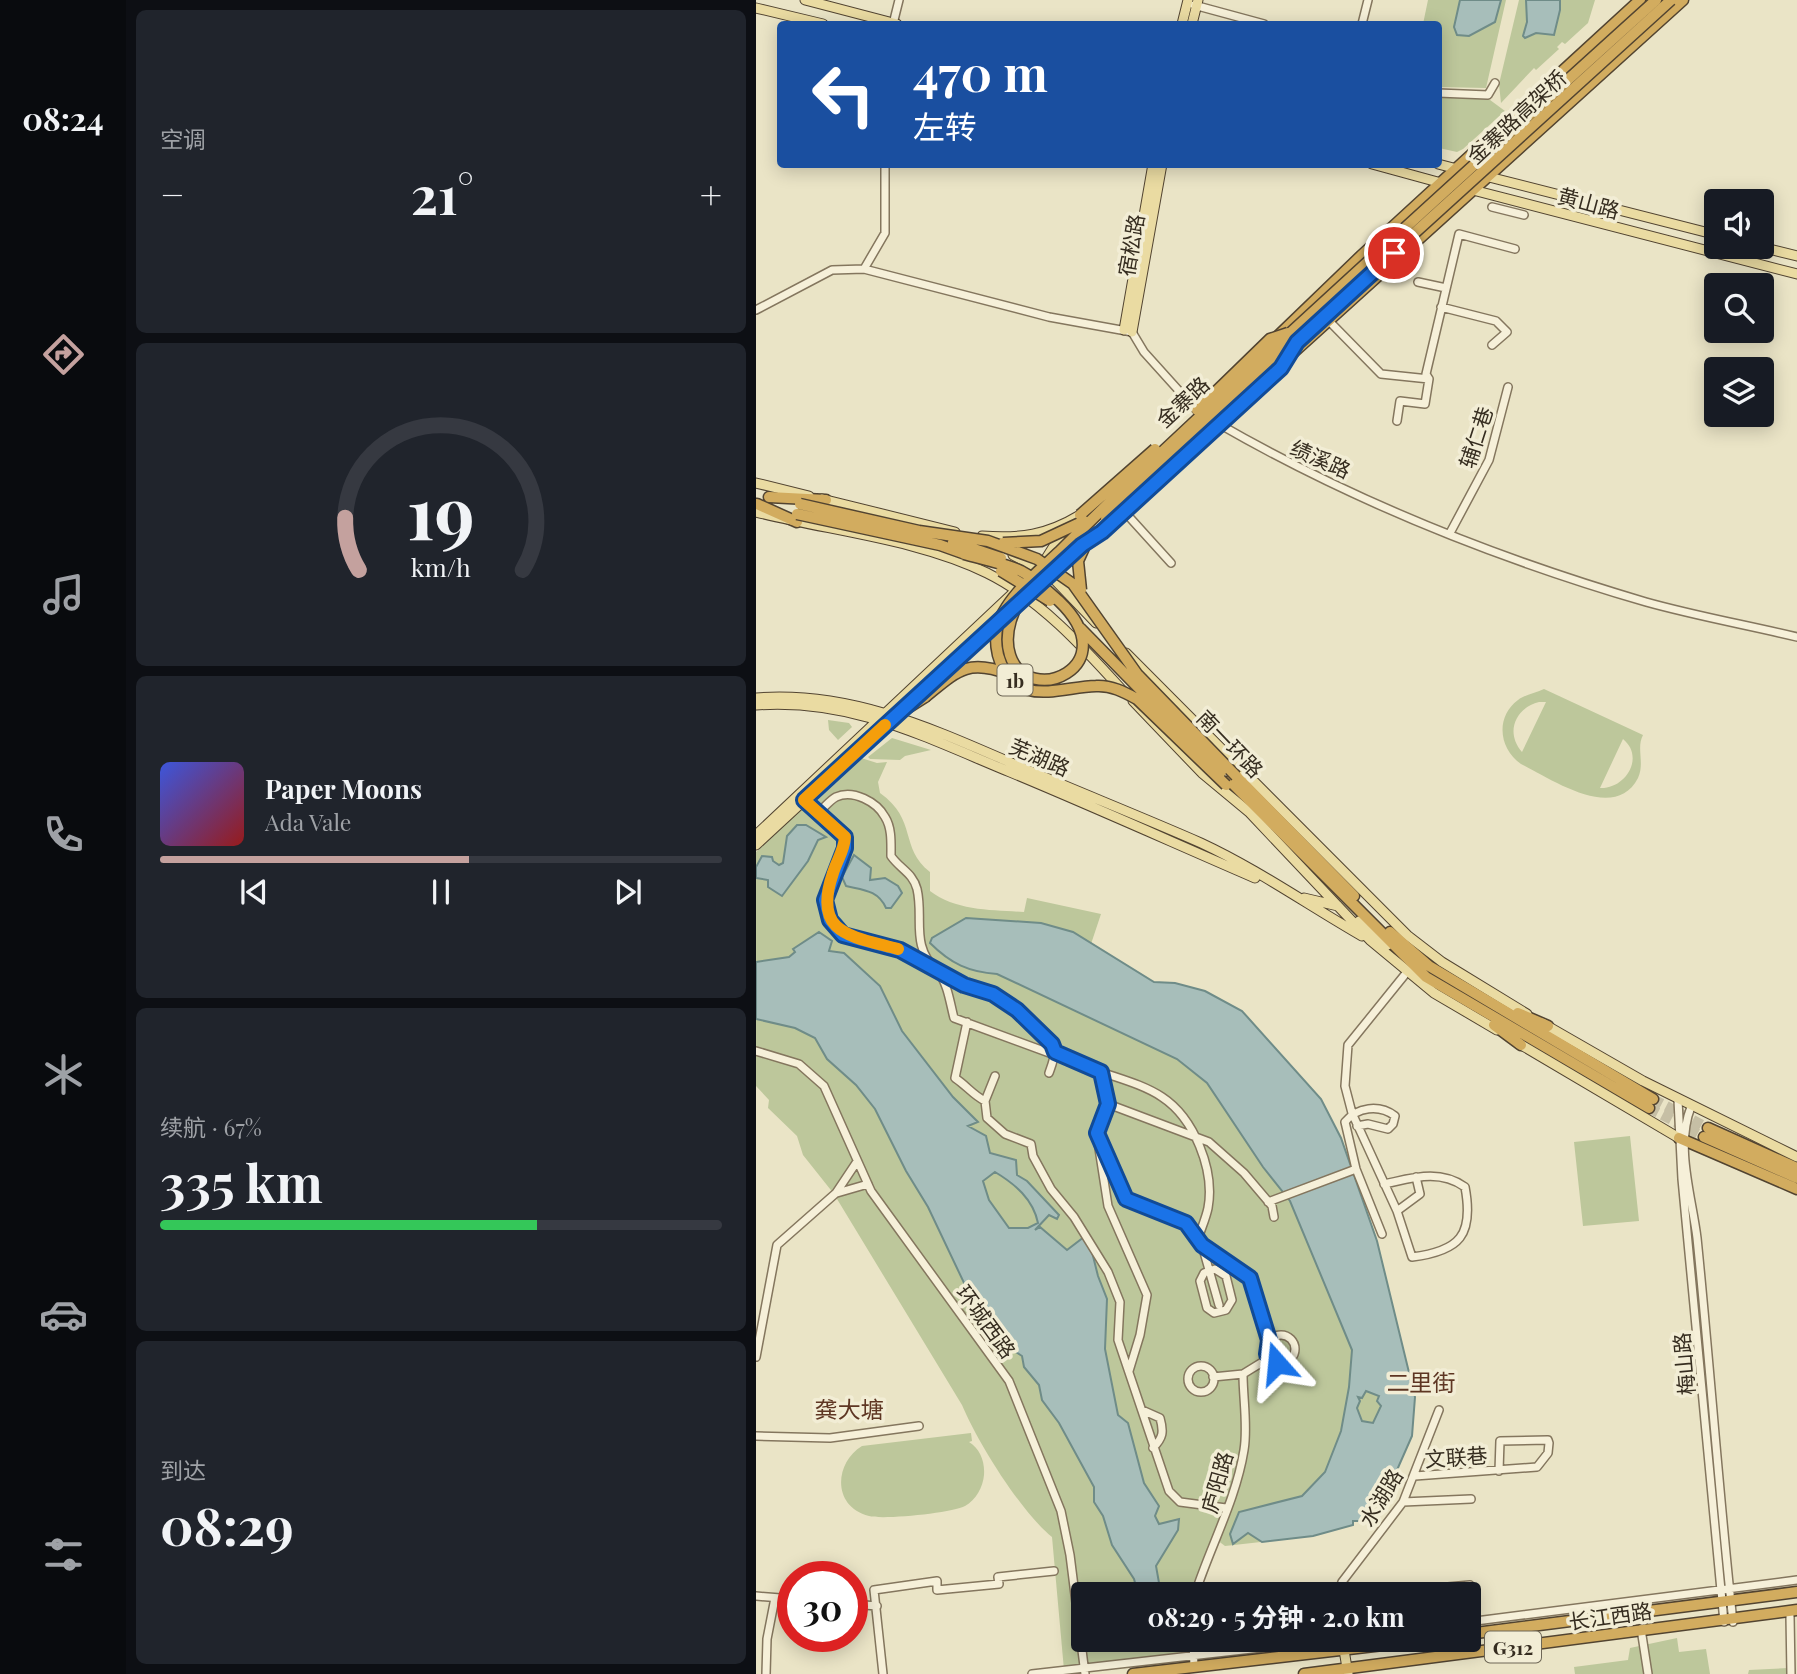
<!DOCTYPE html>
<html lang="zh">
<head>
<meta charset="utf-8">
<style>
	body { margin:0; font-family:"Playfair Display","Noto Sans SC",serif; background:#20242c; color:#f1f3f6; height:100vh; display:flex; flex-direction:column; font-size:26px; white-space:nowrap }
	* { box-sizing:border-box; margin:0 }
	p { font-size:23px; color:#9ea1a6 }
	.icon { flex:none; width:38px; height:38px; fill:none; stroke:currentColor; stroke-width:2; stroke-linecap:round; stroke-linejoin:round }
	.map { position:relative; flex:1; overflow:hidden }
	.sheet { display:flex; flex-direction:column; gap:10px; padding:10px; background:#0d0f14; width:630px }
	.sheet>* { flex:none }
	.top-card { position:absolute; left:21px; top:21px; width:665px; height:147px; border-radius:7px; box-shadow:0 4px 18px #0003; background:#1a4fa0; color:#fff; overflow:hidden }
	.buttons { position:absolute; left:948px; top:189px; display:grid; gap:14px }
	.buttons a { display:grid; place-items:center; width:70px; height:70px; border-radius:7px; background:#171b24; box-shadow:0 4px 18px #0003; font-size:35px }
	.speed { position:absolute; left:21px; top:1561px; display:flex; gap:14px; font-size:35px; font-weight:700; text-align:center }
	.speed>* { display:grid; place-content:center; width:91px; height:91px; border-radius:50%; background:#171b24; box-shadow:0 4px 18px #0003; line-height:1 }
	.speed .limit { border:10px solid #d22; background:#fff; color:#111 }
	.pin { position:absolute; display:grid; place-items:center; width:60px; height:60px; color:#fff; margin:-30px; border:4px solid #fff; border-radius:50%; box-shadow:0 2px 7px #0007 }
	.me { position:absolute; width:77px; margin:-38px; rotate:342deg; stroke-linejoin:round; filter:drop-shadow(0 0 5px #0008) }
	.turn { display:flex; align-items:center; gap:24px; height:147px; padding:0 21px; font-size:32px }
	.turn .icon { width:91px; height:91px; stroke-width:2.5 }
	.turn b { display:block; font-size:49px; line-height:60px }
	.big { font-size:52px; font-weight:700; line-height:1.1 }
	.sheet .widget { flex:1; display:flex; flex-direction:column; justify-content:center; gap:10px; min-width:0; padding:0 24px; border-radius:10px; background:#20242c }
	.sheet .dial { align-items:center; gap:0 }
	.dial svg { height:182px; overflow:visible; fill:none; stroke:#363941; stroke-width:7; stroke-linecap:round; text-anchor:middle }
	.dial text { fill:#f1f3f6; stroke:none }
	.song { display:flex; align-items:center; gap:21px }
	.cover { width:84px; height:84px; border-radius:10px; background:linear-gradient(135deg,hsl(230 70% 55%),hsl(0 70% 35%)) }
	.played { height:7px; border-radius:4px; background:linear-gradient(90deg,#c4a19e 55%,#363941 55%) }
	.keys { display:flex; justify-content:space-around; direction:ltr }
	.heat { display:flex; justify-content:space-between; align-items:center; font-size:38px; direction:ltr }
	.charge { height:10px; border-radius:5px; background:linear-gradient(90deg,#34c759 67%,#363941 0) }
	.trip { position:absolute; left:315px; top:1582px; width:410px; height:70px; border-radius:7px; background:#171b24; box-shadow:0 4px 18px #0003; font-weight:700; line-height:70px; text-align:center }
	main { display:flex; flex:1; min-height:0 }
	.tabs { display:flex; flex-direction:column; width:126px; justify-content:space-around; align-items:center; background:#090b0e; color:#9ea1a6 }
	.tabs .icon { width:49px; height:49px }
	.tabs .active { color:#c4a19e }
	.tabs b { font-size:32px; color:#f1f3f6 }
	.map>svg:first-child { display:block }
	.green { fill:#bdc79b; fill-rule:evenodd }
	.water { fill:#a7beba; stroke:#6f8c88; stroke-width:2; fill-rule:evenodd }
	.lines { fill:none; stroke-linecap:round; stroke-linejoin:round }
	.highway-tunnel { stroke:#c6bfa5; stroke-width:10; stroke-dasharray:10 5; stroke-linecap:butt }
	.minor-casing { stroke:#84765e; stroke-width:10 }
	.major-casing { stroke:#524431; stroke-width:11 }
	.highway-casing { stroke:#524431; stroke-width:13 }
	.minor { stroke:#f6f0d9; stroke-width:7 }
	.major { stroke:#eadba2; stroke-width:9 }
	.highway { stroke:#d2ac5f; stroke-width:10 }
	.highway-bridge-casing { stroke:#524431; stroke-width:13; stroke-linecap:butt }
	.highway-bridge { stroke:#d2ac5f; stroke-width:10 }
	.route-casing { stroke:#114b97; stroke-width:18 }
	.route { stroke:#1a73e8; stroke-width:12 }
	.slow { stroke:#f59e0b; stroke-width:12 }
	.labels { text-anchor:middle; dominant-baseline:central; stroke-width:7; stroke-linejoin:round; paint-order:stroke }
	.shield { fill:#f2edd5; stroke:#6e6756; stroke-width:2 }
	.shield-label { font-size:19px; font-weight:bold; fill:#362d20 }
	.street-label { font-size:21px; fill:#362d20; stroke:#f2edd5 }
	.neighbourhood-label { font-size:23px; fill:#5e3623; stroke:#f2edd5 }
</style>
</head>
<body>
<main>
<nav class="tabs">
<b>08:24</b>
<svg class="icon active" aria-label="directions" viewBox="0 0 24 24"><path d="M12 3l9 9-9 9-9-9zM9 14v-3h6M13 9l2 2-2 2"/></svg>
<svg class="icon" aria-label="music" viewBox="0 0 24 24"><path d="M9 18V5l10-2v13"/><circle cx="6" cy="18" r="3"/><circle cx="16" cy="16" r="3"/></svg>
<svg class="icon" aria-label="phone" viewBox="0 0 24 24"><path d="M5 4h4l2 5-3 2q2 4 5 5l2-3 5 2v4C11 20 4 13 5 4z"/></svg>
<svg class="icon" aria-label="climate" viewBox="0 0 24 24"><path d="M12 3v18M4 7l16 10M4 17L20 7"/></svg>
<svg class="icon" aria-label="car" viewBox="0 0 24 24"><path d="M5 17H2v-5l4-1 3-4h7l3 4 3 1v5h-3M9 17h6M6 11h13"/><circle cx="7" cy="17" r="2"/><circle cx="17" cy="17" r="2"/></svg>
<svg class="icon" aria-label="filters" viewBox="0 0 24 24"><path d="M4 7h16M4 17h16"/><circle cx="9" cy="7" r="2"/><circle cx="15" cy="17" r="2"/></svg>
</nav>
<section class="sheet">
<div class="widget"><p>空调</p>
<div class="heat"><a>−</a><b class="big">21°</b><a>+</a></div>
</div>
<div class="widget dial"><svg viewBox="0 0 100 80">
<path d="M14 69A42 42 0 1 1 86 69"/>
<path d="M14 69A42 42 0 0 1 8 46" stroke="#c4a19e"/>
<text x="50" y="56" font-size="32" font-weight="700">19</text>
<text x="50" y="72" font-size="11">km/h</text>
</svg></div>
<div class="widget">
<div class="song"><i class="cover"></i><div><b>Paper Moons</b><p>Ada Vale</p></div></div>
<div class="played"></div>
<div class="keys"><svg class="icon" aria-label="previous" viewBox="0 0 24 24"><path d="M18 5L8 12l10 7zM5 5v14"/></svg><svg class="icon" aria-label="pause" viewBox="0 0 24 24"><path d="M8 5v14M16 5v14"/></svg><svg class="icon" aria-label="next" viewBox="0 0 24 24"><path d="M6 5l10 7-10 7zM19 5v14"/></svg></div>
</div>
<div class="widget"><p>续航 · 67%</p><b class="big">335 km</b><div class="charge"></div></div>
<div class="widget"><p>到达</p><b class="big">08:29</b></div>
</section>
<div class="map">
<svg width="1041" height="1674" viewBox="0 0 1041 1674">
	<rect width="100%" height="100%" fill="#eae4c6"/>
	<path class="green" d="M672 0H750L730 88 683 87 682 24H667Z
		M763 0H839L832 23 809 44 806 42 801 47 803 49 780 70 778 68 745 103 743 84Z
		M683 95 730 97 749 111 707 149 701 152 683 148Z
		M788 689 887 735C880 748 889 763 882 778 859 823 795 779 765 764 743 749 739 717 762 700 770 694 780 693 788 689ZM783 702H790L766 752C749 733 759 708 783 702ZM867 739C889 757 870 789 844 788Z
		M72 720 93 723 96 727 82 740 73 730Z
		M136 738 175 750 149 756 144 760 114 759 112 757Z
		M102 757 121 763 131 762 122 782 124 793C162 820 143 848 174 872V891C200 911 237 910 268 912L271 898 345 914 335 944 398 982 419 983 449 991 486 1011 565 1099 585 1138 621 1241 659 1397 656 1436 630 1495 626 1504 612 1506 606 1513 608 1521H597V1525L557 1536 469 1546 461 1540 439 1594H327V1640H437L438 1655 308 1670 296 1537C265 1512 222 1443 206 1405L78 1194 47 1155 41 1136 12 1108 13 1100 0 1086V852Z
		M874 1136 883 1221 827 1226 818 1142Z
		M215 1433 216 1441 213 1442C224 1449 229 1461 228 1475 227 1487 220 1500 209 1506 197 1513 126 1520 113 1516 76 1507 78 1463 106 1446Z
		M921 1638 923 1652 950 1649 954 1674H819L818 1667 872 1660 874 1648Z
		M1032 1668V1674H992L993 1670Z"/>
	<path class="water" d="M704 0H745L739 22 713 36 701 35 698 27Z
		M770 0H804V10L798 35 780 33 769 38 767 36 771 22Z
		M41 825H50L70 837 62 840 52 861 26 896 12 887V880L0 878V867L6 856 16 857 17 861 23 865 27 863 31 836Z
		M98 855 115 868 114 880 129 878 142 886 146 893 135 908H130C122 890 107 890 90 886L86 877Z
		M210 918 285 923 317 932 398 982 419 983 449 991 486 1011 565 1099 585 1138 621 1241 659 1397 656 1436 630 1495 626 1504 612 1506 606 1512 608 1521H597V1525L557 1536 506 1542 492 1533 477 1544 474 1534 483 1512 546 1496 569 1472 585 1431 593 1387 596 1350 534 1201 507 1167 451 1083 421 1059 241 974C213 972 195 964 174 943L176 938ZM610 1391 623 1396 621 1401 625 1406 617 1423 606 1421 601 1408 604 1401 602 1397 606 1398Z
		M63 932 76 941 73 951 88 953 124 986 146 1031 197 1097 222 1122 212 1126 230 1136 234 1153 260 1160 261 1175 271 1181 303 1215 301 1219 293 1215 279 1230 284 1227 311 1250 328 1237 335 1248 342 1276 351 1299 349 1349 362 1415 372 1423 388 1483 403 1506 399 1516 403 1524 423 1519 422 1530 400 1566 405 1594H382L378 1579 356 1545 347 1516 338 1502V1487L303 1423 286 1400 283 1385 268 1367 266 1356 260 1352 244 1323 209 1285 172 1207 150 1171 119 1109 100 1085 71 1059 59 1038 39 1028 0 1019V962L33 957 39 952 37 949ZM239 1172C259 1184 277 1199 282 1223L272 1228H253L233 1200 227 1181Z"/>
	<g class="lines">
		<path class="highway-tunnel" d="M897 1099 952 1128
			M893 1108 948 1137"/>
		<defs>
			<path id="minor" d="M438 5 508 24
				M137 24 143 0
				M606 24 612 0
				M682 93 732 95 739 83
				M736 207 768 215
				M108 269 293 317 376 332 388 352 443 413
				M662 282 690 288
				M685 307 740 321 751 332 736 345
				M0 310 76 270 108 269 129 233V164
				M573 321 625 374 673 379
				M641 421 644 401 669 404 673 379 670 374 703 234 759 249
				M463 424C595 500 743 559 890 602 940 616 991 625 1041 637
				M366 509 415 563
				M694 533 733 460 752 387
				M48 800 89 837C88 859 71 876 69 898 68 910 77 929 88 935 117 951 158 944 182 972 192 984 194 1003 198 1018L345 1072 352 1104 341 1133 370 1199 430 1223 446 1245 494 1278 513 1340
				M63 812C68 808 74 800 80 797 97 789 121 802 129 817 136 828 135 843 135 856 144 869 157 873 161 889 168 919 154 945 181 971 196 984 219 986 236 994 250 1000 298 1037 298 1052 299 1058 295 1067 293 1073
				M211 1022 199 1078C211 1086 217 1095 229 1101
				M0 1051 43 1064 68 1086 115 1191 253 1381 305 1511 314 1555 329 1674
				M345 1072C365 1079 388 1085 406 1097 438 1118 459 1170 452 1208 450 1218 445 1229 442 1239
				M239 1076 229 1101 231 1118 249 1134 275 1144 277 1156 295 1189 318 1217 352 1272 364 1302 362 1340 413 1491 424 1502 470 1508
				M922 1100 926 1179 968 1622
				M352 1104 453 1142 488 1173 516 1206 518 1217
				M935 1107C919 1147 936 1197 941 1238 954 1366 963 1494 977 1622
				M601 1126 612 1124 632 1129 637 1124 639 1116C623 1104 601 1107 589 1122L600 1169 626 1234
				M342 1142 352 1206 391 1295 384 1335 373 1371
				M628 1184C657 1178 683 1169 709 1187 718 1235 704 1251 656 1257L641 1211 596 1113 589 1086 592 1045 651 972
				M81 1193 112 1184
				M512 1202 600 1169
				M641 1211 664 1194 660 1177
				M446 1245 463 1305
				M459 1269 470 1276 476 1300 470 1310 458 1313 451 1308 444 1281 448 1273Z
				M511 1349a14 14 0 1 1 28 0a14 14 0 1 1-28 0Z
				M0 1357 21 1245 80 1193 100 1163
				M432 1379a13 13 0 1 1 26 0a13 13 0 1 1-26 0Z
				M457 1377 487 1374 513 1358
				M386 1410 404 1418C408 1432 407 1438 397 1448
				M0 1436 74 1438 163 1426
				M659 1476 781 1467 792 1453 793 1443 792 1440 744 1441 743 1471
				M647 1502 715 1499
				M440 1592 488 1594
				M439 1594C454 1547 480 1500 488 1450 492 1427 487 1398 487 1374
				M582 1594 586 1582 647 1502 683 1410
				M614 1594 714 1585
				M0 1596 37 1599
				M96 1604 121 1606
				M1034 1616 1035 1674
				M712 1622 1041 1580
				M885 1629 892 1674
				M437 1640 438 1667
				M585 1640 588 1650
				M10 1674 11 1639 19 1598
				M127 1674 118 1590 181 1581V1590L243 1584 242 1577 298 1571
				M276 1674 576 1640"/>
			<path id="major" d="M49 0 141 24
				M0 8 67 24
				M426 24 432 0
				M436 24 442 0
				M616 164 689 184
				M682 164 705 170
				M729 176 961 235
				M713 189 1041 274
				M1005 247 1041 256
				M368 330 397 164
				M376 332 406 164
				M0 483 53 496
				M66 499 199 532
				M0 512C75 531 162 539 231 573 284 599 328 648 367 691
				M226 536C264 539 291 535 324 515
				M257 555 294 575 340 623
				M288 562 298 546 318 528
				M370 653 651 935 686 962 771 1014
				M0 698C99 690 185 733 274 771 330 795 388 818 445 843 501 869 552 905 606 936
				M377 701 446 773 493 812 614 940 678 993 741 1030
				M154 703 244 621
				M0 705C95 698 169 737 254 772 336 806 418 843 499 878
				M0 835 256 594
				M0 845 133 722
				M548 898 582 906
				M603 921 632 945
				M786 1023 887 1081 1041 1157
				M762 1043 923 1138
				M588 1650 592 1674"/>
			<path id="highway" d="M522 336 605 256 884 0
				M529 360 927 0
				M13 497 70 500
				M1 504 41 522
				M278 588 331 540
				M139 716 169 697
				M480 776 598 896
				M474 781 670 977 893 1108
				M634 932 673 966 897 1099
				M762 1013 792 1026
				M738 1025 765 1045
				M952 1128 1041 1168
				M948 1137 1041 1178
				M923 1138 1041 1189
				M712 1634 1041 1592
				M377 1674 670 1640
				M548 1674 1041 1610"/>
		</defs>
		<use href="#minor" class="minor-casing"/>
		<use href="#major" class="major-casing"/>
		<use href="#highway" class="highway-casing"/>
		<use href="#minor" class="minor"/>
		<use href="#major" class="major"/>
		<use href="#highway" class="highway"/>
		<defs>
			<path id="highway-bridge" d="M441 410 514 339 532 333
				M368 497 915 0
				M44 504 163 531 232 541 281 559 317 584 381 674 480 776
				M41 514 184 545 212 555
				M324 515 399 449
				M350 519 376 494
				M197 542 245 558
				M247 543 285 541 328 521
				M326 545 346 532 525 368 534 353
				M208 554C226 559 247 563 265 571 279 578 291 591 303 601 372 667 271 709 254 655 247 633 257 608 271 590
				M245 571 294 601
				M325 590 322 561 332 539
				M324 628 465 772
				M169 697C200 672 211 658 252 674
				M470 785 381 699C368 692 355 685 340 686 303 687 258 710 242 655 238 638 240 622 250 608 263 587 285 569 303 552 346 509 390 467 435 425 588 282 744 141 900 0"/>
		</defs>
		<use href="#highway-bridge" class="highway-bridge-casing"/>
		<use href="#highway-bridge" class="highway-bridge"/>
	</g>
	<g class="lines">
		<defs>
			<path id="route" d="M521 1363 511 1354 513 1340 494 1278 446 1245 430 1223 370 1199 341 1133 352 1104 345 1072 299 1052 296 1044 261 1010 237 994 208 985 144 950 87 935 74 920 69 900 89 848V837L48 800 326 545 346 532 525 368 541 342 638 253"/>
		</defs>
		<use href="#route" class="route-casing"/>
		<use href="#route" class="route"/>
		<path class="slow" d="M129 725 48 800 89 837C88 851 81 860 77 873 56 934 94 936 142 949"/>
	</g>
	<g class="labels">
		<g class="shield">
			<rect x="241.5" y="664.5" width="35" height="31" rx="5"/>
			<rect x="729" y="1631.5" width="56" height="31" rx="5"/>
		</g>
		<g class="shield-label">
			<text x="259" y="680">1b</text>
			<text x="757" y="1647">G312</text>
		</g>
		<g class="street-label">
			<text transform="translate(760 116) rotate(-43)">金寨路高架桥</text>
			<text transform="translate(833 202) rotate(15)">黄山路</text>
			<text transform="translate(374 245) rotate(-80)">宿松路</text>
			<text transform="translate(426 401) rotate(-43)">金寨路</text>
			<text transform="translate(719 437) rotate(-72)">辅仁巷</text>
			<text transform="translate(565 458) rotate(24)">绩溪路</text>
			<text transform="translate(475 743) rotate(46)">南一环路</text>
			<text transform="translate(284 756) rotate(23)">芜湖路</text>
			<text transform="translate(231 1321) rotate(54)">环城西路</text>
			<text transform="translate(927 1364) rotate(-95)">梅山路</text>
			<text transform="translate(700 1456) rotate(-4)">文联巷</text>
			<text transform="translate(460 1482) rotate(-74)">庐阳路</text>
			<text transform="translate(624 1497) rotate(-59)">水湖路</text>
			<text transform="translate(854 1615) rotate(-8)">长江西路</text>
		</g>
		<g class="neighbourhood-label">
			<text x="665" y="1381">二里街</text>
			<text x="93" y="1408">龚大塘</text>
		</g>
	</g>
</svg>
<div class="buttons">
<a><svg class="icon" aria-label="sound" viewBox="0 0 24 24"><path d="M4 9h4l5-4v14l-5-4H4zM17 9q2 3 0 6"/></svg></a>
<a><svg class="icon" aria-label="search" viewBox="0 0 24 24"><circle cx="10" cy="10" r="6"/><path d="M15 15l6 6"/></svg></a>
<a><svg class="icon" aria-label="layers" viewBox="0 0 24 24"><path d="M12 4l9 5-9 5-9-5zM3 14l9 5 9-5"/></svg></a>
</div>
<div class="speed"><div class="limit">30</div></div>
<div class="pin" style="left:638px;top:253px;background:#d93025"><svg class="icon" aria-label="arrive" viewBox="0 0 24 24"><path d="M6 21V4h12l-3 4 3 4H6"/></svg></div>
<svg class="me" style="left:521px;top:1363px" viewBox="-20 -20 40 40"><path d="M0-17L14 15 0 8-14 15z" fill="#1a73e8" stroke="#fff" stroke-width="4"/></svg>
<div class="trip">08:29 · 5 分钟 · 2.0 km</div>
<div class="top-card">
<div class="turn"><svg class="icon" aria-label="left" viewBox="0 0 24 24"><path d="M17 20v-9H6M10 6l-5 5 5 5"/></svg><div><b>470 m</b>左转</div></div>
</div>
</div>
</main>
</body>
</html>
